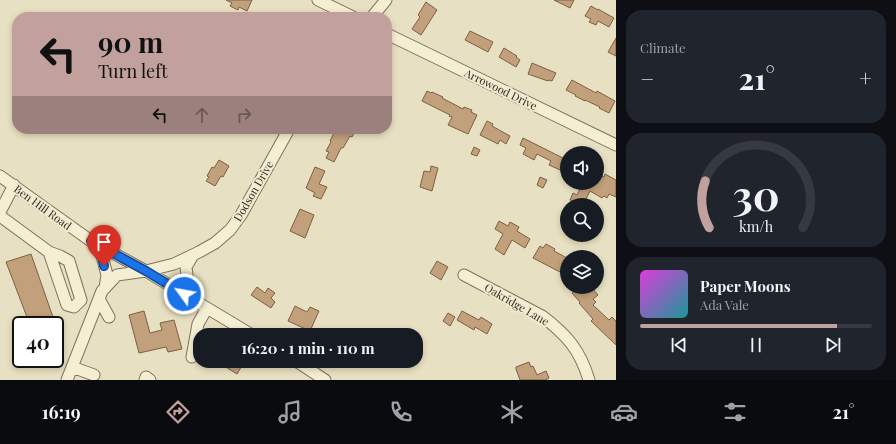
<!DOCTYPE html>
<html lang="en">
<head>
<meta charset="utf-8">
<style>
	body { margin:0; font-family:"Playfair Display",serif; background:#20242c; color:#f1f3f6; height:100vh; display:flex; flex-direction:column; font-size:15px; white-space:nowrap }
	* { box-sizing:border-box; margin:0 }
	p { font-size:13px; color:#9ea1a6 }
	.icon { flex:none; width:22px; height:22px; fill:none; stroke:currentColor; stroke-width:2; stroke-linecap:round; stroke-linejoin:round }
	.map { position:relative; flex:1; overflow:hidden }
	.panel { display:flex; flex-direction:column; gap:10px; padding:10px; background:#0d0f14; width:280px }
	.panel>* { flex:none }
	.hud { position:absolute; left:12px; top:12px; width:380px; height:122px; border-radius:16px; box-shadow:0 2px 6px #0003; background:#c2a09e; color:#111; overflow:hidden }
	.fabs { position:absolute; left:560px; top:146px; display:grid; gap:8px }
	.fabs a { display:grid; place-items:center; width:44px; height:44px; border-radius:50%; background:#171b24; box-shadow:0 2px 6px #0003; font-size:20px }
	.speed { position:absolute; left:12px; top:316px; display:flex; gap:8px; font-size:20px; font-weight:700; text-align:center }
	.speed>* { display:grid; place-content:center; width:52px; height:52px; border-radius:50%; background:#171b24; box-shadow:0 2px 6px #0003; line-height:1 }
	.speed .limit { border:2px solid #111; border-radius:6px; background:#fff; color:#111 }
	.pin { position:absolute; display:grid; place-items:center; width:34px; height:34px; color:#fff; margin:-41px -17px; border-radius:50% 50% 50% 0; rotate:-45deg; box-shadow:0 0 4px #0007 }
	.pin .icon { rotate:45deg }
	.me { position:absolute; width:44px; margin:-22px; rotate:302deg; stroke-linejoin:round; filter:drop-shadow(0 0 3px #0008) }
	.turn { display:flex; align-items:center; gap:14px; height:84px; padding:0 20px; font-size:18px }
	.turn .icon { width:52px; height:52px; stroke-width:2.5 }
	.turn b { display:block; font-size:28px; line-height:34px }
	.lanes { display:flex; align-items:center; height:38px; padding:0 20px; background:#0003; justify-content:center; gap:20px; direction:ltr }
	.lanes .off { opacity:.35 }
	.big { font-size:30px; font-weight:700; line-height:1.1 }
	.panel .card { flex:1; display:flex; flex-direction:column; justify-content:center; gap:6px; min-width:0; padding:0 14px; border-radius:16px; background:#20242c }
	.panel .dial { align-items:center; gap:0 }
	.dial svg { height:104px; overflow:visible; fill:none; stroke:#363941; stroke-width:7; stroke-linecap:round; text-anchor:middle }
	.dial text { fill:#f1f3f6; stroke:none }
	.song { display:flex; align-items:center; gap:12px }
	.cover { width:48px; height:48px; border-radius:6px; background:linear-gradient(135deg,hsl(300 70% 55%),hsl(180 70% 35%)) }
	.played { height:4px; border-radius:2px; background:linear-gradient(90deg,#c2a09e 85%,#363941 85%) }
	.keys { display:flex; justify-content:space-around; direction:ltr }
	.heat { display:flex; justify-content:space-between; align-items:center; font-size:22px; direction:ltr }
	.trip { position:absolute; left:193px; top:328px; width:230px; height:40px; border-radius:16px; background:#171b24; box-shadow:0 2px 6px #0003; font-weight:700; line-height:40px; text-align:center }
	.dock { display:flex; height:64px; justify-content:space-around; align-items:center; background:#090b0e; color:#9ea1a6 }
	.dock .icon { width:28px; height:28px }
	.dock .on { color:#c2a09e }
	.dock b { font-size:18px; color:#f1f3f6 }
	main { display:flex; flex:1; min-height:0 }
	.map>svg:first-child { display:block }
	.building { fill:#c2a07b; stroke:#7c6044 }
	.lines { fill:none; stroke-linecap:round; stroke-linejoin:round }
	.minor-casing { stroke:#80725b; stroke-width:13 }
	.minor { stroke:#f4eed3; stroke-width:11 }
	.route-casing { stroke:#114b97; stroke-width:10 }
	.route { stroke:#1a73e8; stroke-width:7 }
	.labels { text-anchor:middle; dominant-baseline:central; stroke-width:4; stroke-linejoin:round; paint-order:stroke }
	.street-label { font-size:11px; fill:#31291e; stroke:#f0ead0 }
</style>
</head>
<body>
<main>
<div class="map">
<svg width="616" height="380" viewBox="0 0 616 380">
	<rect width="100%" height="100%" fill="#e8e0c2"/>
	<path class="building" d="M226 0H252L247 11 239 7 238 10 230 6 232 3Z
		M554 0H574L570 8Z
		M426 2 437 10 421 35 412 29 420 17 418 15Z
		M591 6 598 10V9L614 18 609 27 598 21 596 25 589 22 591 19 585 16Z
		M470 31 493 42 488 52 465 40Z
		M616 38V56L608 52Z
		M504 48 517 56 516 57 520 60 516 67 499 57Z
		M532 63 556 73 552 81 548 80V81L528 74Z
		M572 80 596 93 597 91 615 101 609 113 599 108 600 107 585 100V101L575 96 576 95 566 90Z
		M427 91 431 93 432 92 443 97 442 98 463 109 464 107 472 110 471 112 477 115 468 134 448 125 452 117 449 116 450 115 422 101Z
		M487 121 493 124 492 126 510 136 506 144 500 140 498 144 480 135Z
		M336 129H356L352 137 350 136 343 148H341L334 162 326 158 329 152 326 151 331 142 330 141Z
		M523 138 567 160V173L549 165 551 161 537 154 534 160 523 154 526 148 520 145Z
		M474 147 480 150 477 156 471 154Z
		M219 160 229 166 223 177 221 176 215 186 206 181 209 177 207 176 212 167 214 168Z
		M431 166 438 168 432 191 420 187 424 171 430 172Z
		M315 167 325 171 319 184 327 187 321 199 313 196 315 193 306 188Z
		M597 173 604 177 605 174 616 180V197L609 194 607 198 604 196 602 198 590 191 583 205H575L576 203 570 200 573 193 577 195 583 183H597Z
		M540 177 547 180 543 188 537 185Z
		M300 209 314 215 305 238 290 231Z
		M499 221 508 226 510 222 519 227 517 231 530 239 525 248 512 240 504 255 495 249 503 234 495 229Z
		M546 244 555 249 554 251 567 258V263L562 273 533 258 540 246 543 248Z
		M31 254 54 320 37 325H30L6 262Z
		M437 261 448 267 441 280 430 273Z
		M257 287 265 293 268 288 275 293 271 298 275 302 271 308 251 295Z
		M580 287H591L598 295 593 299 596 302 593 305 609 320 612 317 616 321V345L591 321 593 319 579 303 580 302 572 293Z
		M295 306 307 312 310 307 319 311 310 331 288 321Z
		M144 311 150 333 162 330 160 323 174 320 182 349 168 352 166 347 139 353 129 315Z
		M462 311 479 320 481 317 492 324 487 334 475 327 474 330 457 320Z
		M448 313 455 317 450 326 443 321Z
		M216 361H238L243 364 237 374Z
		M529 362 531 367 533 366 537 375 546 371 549 378 545 380H520L516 369V367Z"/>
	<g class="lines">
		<defs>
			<path id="minor" d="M318 0 353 17
				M372 17 386 0
				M387 34 616 145
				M0 176 91 241 146 271 207 308 252 335
				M0 212 14 185
				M0 216 49 252 60 256 69 261 81 300 74 307 67 305 49 252
				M94 244 102 256 107 275 105 288
				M193 255 186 267 188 283 197 302
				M464 275 542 316C567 335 580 350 589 380
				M99 299 109 317
				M192 357 198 324 207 308
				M296 361 325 380
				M72 367 94 375
				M67 380 102 291 117 275 146 271 174 264 199 252 215 243 230 230 241 215 289 129
				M145 380 146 377 150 380"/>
		</defs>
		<use href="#minor" class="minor-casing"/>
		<use href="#minor" class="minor"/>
	</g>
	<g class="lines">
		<defs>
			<path id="route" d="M104 266 102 256 91 241 146 271 184 294"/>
		</defs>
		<use href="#route" class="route-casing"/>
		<use href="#route" class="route"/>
	</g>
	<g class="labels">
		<g class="street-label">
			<text transform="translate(501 89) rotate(26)">Arrowood Drive</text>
			<text transform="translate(253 191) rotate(-60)">Dodson Drive</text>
			<text transform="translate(43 207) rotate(36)">Ben Hill Road</text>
			<text transform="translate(517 304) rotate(30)">Oakridge Lane</text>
		</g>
	</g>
</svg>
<div class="fabs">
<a><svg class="icon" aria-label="sound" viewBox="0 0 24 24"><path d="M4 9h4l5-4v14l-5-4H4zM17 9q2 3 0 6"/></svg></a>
<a><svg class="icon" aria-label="search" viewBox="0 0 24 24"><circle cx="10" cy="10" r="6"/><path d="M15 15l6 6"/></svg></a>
<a><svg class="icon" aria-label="layers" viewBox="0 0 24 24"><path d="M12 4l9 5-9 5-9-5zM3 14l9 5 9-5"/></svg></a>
</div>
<div class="speed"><div class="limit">40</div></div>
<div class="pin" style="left:104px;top:266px;background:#d93025"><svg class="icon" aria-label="arrive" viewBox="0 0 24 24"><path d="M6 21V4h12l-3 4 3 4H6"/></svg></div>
<svg class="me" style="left:184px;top:294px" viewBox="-20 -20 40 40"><circle r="17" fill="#1a73e8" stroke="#fff" stroke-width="3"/><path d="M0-11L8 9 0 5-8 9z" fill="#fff"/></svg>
<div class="trip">16:20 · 1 min · 110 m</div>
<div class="hud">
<div class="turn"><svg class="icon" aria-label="left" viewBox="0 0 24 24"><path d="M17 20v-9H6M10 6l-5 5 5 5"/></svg><div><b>90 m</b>Turn left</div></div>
<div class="lanes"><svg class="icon" aria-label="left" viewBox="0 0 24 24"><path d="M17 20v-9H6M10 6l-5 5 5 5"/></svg><svg class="icon off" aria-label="ahead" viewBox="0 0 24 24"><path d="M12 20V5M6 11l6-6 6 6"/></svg><svg class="icon off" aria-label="right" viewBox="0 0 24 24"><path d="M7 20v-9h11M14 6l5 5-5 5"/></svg></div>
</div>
</div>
<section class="panel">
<div class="card"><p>Climate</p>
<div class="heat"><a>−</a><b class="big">21°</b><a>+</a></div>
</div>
<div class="card dial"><svg viewBox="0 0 100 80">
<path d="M14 69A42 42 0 1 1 86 69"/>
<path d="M14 69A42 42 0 0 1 11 33" stroke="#c2a09e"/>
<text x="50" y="56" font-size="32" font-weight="700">30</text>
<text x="50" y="72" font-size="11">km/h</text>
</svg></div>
<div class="card">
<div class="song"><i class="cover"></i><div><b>Paper Moons</b><p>Ada Vale</p></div></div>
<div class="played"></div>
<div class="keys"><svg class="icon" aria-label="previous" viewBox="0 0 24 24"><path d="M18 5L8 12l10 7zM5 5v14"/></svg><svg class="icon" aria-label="pause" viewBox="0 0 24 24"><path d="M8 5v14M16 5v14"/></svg><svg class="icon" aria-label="next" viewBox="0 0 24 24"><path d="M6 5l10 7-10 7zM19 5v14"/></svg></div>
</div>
</section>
</main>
<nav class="dock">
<b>16:19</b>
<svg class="icon on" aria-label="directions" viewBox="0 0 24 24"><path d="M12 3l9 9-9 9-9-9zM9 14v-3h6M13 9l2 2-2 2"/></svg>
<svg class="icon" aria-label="music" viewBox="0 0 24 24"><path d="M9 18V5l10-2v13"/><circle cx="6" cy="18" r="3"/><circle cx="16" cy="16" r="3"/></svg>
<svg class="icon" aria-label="phone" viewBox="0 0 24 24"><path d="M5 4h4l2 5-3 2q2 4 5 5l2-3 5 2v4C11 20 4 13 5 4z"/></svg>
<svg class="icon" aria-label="climate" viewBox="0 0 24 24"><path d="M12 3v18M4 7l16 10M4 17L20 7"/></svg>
<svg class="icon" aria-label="car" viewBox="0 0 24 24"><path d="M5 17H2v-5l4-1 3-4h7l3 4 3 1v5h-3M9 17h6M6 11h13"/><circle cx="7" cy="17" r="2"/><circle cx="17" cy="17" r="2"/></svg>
<svg class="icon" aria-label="filters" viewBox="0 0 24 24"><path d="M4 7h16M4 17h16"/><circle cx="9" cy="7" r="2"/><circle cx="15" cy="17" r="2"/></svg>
<b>21°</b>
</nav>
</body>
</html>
